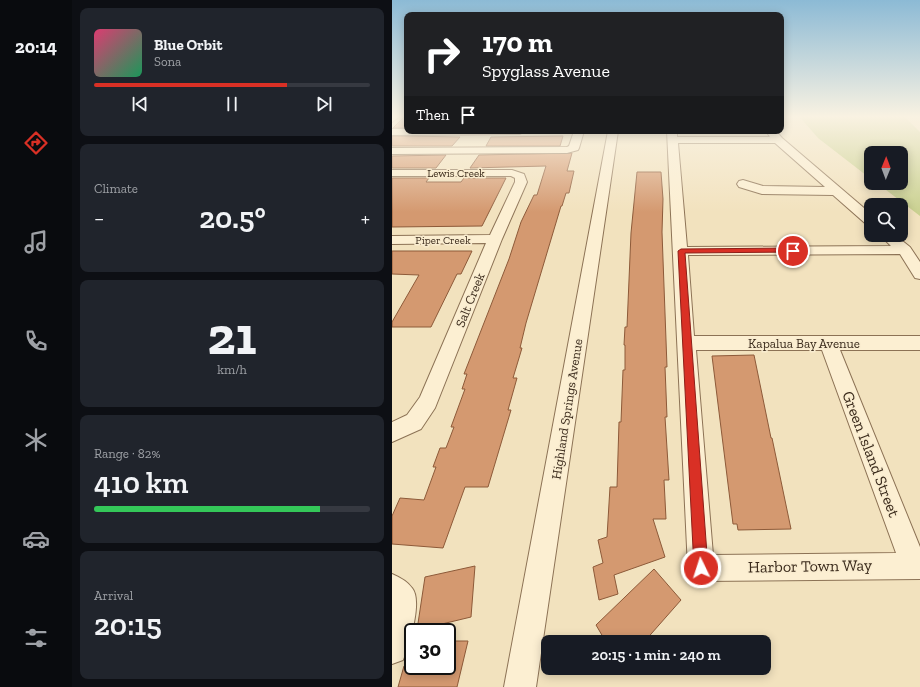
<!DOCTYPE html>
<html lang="en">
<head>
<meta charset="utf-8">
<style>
	body { margin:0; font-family:"Zilla Slab",serif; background:#20242c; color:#f1f3f6; height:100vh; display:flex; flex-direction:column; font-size:15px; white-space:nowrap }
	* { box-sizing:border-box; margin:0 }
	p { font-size:13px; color:#9ea1a6 }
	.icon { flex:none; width:22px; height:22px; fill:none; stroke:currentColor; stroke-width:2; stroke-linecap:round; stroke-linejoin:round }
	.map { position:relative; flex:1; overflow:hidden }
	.panel { display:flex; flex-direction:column; gap:8px; padding:8px; background:#0d0f14; width:320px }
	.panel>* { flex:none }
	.hud { position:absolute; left:12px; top:12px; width:380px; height:122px; border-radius:8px; box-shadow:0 2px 10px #0003; background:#202124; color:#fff; overflow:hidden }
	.needle { width:26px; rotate:1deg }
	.tools { position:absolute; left:472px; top:146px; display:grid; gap:8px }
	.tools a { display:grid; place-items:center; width:44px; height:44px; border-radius:8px; background:#171b24; box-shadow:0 2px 10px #0003; font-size:20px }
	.speed { position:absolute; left:12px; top:623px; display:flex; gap:8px; font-size:20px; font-weight:700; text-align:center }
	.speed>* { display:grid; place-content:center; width:52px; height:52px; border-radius:50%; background:#171b24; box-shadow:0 2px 10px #0003; line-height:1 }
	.speed .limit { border:2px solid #111; border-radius:6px; background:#fff; color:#111 }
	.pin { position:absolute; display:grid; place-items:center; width:34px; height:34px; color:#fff; margin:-17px; border:2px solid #fff; border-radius:50%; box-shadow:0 1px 4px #0007 }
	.me { position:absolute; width:44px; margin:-22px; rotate:356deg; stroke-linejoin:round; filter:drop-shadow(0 0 3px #0008) }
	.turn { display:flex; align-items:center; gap:14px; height:84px; padding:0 12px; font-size:18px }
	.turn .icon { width:52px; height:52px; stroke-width:2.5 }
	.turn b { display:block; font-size:28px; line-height:34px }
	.then { display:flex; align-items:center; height:38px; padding:0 12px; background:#0003; gap:8px; font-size:15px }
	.big { font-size:30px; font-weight:600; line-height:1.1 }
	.panel .tile { flex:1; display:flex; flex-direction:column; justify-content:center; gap:6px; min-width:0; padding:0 14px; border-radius:8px; background:#20242c }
	.panel .dial { align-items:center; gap:0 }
	.dial b { font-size:52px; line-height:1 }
	.song { display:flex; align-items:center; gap:12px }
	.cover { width:48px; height:48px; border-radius:6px; background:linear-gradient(135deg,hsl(340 70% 55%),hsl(150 70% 35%)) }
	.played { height:4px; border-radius:2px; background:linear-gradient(90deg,#d93025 70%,#363941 70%) }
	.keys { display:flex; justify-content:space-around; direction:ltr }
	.heat { display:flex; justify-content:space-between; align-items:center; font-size:22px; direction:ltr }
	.charge { height:6px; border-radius:3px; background:linear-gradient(90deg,#34c759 82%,#363941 0) }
	.trip { position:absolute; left:149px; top:635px; width:230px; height:40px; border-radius:8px; background:#171b24; box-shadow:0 2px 10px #0003; font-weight:600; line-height:40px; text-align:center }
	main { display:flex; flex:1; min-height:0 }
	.menu { display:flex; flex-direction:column; width:72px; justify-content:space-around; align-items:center; background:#090b0e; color:#9ea1a6 }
	.menu .icon { width:28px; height:28px }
	.menu .active { color:#d93025 }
	.menu b { font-size:18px; color:#f1f3f6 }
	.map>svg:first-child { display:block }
	.green { fill:#cad191 }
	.building { fill:#d49970; stroke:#8d5a39 }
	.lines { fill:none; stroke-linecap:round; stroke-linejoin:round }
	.minor-casing { stroke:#8c7255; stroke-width:2 }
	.minor { fill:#fcefd2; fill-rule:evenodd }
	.route { fill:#d93025; stroke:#8d1f18 }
	.labels { text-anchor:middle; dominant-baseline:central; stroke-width:3; stroke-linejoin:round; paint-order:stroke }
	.far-street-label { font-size:11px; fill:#3a2a1b; stroke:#f9eccf }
	.street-label { font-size:13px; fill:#3a2a1b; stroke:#f9eccf }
	.near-street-label { font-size:16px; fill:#3a2a1b; stroke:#f9eccf }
</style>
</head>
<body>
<main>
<nav class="menu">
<b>20:14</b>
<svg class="icon active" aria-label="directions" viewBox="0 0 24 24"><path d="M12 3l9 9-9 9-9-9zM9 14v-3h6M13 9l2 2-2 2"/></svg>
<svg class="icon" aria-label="music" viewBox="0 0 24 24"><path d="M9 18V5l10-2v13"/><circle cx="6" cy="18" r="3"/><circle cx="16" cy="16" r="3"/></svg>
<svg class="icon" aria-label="phone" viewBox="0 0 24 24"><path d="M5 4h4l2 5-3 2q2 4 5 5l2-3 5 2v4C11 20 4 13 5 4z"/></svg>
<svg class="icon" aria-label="climate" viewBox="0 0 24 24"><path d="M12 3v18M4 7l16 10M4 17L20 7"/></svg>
<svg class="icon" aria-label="car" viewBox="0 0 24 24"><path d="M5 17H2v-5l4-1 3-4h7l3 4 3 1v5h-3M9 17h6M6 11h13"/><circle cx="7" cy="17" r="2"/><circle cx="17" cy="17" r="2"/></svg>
<svg class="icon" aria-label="filters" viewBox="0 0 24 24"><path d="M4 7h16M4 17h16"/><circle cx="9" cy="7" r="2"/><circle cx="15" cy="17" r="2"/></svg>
</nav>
<section class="panel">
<div class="tile">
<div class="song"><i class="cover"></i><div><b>Blue Orbit</b><p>Sona</p></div></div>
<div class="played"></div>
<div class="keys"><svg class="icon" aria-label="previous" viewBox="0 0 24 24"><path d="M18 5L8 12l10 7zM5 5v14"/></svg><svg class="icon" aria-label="pause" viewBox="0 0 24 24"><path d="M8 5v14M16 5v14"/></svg><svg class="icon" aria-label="next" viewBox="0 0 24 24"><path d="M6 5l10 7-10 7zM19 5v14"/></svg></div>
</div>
<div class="tile"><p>Climate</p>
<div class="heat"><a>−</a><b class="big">20.5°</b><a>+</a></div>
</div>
<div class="tile dial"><b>21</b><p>km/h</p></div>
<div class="tile"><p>Range · 82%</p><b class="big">410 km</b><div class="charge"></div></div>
<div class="tile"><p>Arrival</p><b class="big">20:15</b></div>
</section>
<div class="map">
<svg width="528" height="687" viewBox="0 0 528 687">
	<rect width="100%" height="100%" fill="#f2e2be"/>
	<path class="green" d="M407 116H512L528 132V216L485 183H509V153H479V179L426 138Z"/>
	<path class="building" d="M13 116H15V128H1Z
		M0 136H15L68 137 60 146H0Z
		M171 136 168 146H94L99 137Z
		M180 153 175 171H182L177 193H174L170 206H169L134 323 128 348H130L121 378H125L116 410H119L96 487H73L51 548 0 544V516L8 498 32 500 44 467H41L48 448H54L62 427H59L73 389H70L75 374H72L117 259 129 222 142 195H145L154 166 78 168 87 155Z
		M54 155 44 168H0V156Z
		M245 172H269L271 199 270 232 275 367H273L275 417H273L277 480H272L274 519H261L273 557 222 575 226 594 207 600 201 567 211 563 206 540 215 537 218 487H225L227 422H229L231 370H233V345H232L233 327H235L239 233Z
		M0 178H37L34 182H69L72 178H114L90 226 0 227Z
		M0 251H80L69 274H65L39 327H0V322L27 275 0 274Z
		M362 355 379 438H380L399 529 346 530 345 524H341L320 356Z
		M83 566 79 617 25 630 33 577Z
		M262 569 289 600 252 642H214L204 625Z
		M55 641H76L65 687H6L12 666H55Z"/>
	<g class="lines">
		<defs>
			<path id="minor" d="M0 116H8L0 122Z
				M0 129H15V131H133L128 134 0 135Z
				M182 131H192L187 148 186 150 175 153 0 154V148L175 147 177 146Z
				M216 131H226L144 687H112Z
				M275 131H285V137H378L374 131H384L390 138 479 214V225L474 224 441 195 370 194 347 187 345 184 347 181 351 180 371 186 433 187 383 143H286L295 247 499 246 488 235H503L518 247 528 262V279L523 278 508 254 296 255 302 336H528V350H448L528 547V579L309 581 300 577 296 568ZM304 350H430L504 553 321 555Z
				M0 170H120L132 174 135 182 110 239 43 408 29 429 0 442V422L15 415 28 397 94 243 0 244V236L98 235 123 182V178L119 176H0Z
				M0 574C7 577 15 581 20 588 31 601 17 645 11 660L0 664Z"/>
		</defs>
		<use href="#minor" class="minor-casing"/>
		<use href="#minor" class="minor"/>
	</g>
	<linearGradient id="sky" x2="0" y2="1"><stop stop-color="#8cbad5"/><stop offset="0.55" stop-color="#f9f2e2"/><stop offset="1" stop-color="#f9f2e2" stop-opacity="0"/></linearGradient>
	<rect width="528" height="212" fill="url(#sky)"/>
	<path class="route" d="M401 248 405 251 404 252 293 253 316 568 314 572 309 574 304 572 302 568 286 251 289 249Z"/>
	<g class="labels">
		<g class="far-street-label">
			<text x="64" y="173">Lewis Creek</text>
			<text x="51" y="240">Piper Creek</text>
		</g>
		<g class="street-label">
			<text transform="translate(78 300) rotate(-68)">Salt Creek</text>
			<text x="412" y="343">Kapalua Bay Avenue</text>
			<text transform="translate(175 409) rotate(-81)">Highland Springs Avenue</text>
		</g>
		<g class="near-street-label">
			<text transform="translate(479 454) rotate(69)">Green Island Street</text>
			<text transform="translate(418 566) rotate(-1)">Harbor Town Way</text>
		</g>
	</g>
</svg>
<div class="tools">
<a><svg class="needle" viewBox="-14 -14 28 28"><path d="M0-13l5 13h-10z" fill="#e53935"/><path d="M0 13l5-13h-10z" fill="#9ea1a6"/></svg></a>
<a><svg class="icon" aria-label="search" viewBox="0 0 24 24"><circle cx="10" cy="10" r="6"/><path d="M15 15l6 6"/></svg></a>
</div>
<div class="speed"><div class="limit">30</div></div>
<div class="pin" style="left:401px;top:251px;background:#d93025"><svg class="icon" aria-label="arrive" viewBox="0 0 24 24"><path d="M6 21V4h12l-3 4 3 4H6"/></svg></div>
<svg class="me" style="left:309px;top:568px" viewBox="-20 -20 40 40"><circle r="17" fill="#d93025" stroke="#fff" stroke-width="3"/><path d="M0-11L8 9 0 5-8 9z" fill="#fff"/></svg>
<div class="trip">20:15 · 1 min · 240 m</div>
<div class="hud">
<div class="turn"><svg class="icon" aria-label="right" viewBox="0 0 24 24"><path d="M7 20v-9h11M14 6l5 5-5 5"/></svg><div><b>170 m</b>Spyglass Avenue</div></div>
<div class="then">Then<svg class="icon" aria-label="arrive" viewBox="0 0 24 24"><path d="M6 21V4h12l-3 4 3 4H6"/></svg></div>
</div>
</div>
</main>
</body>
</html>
